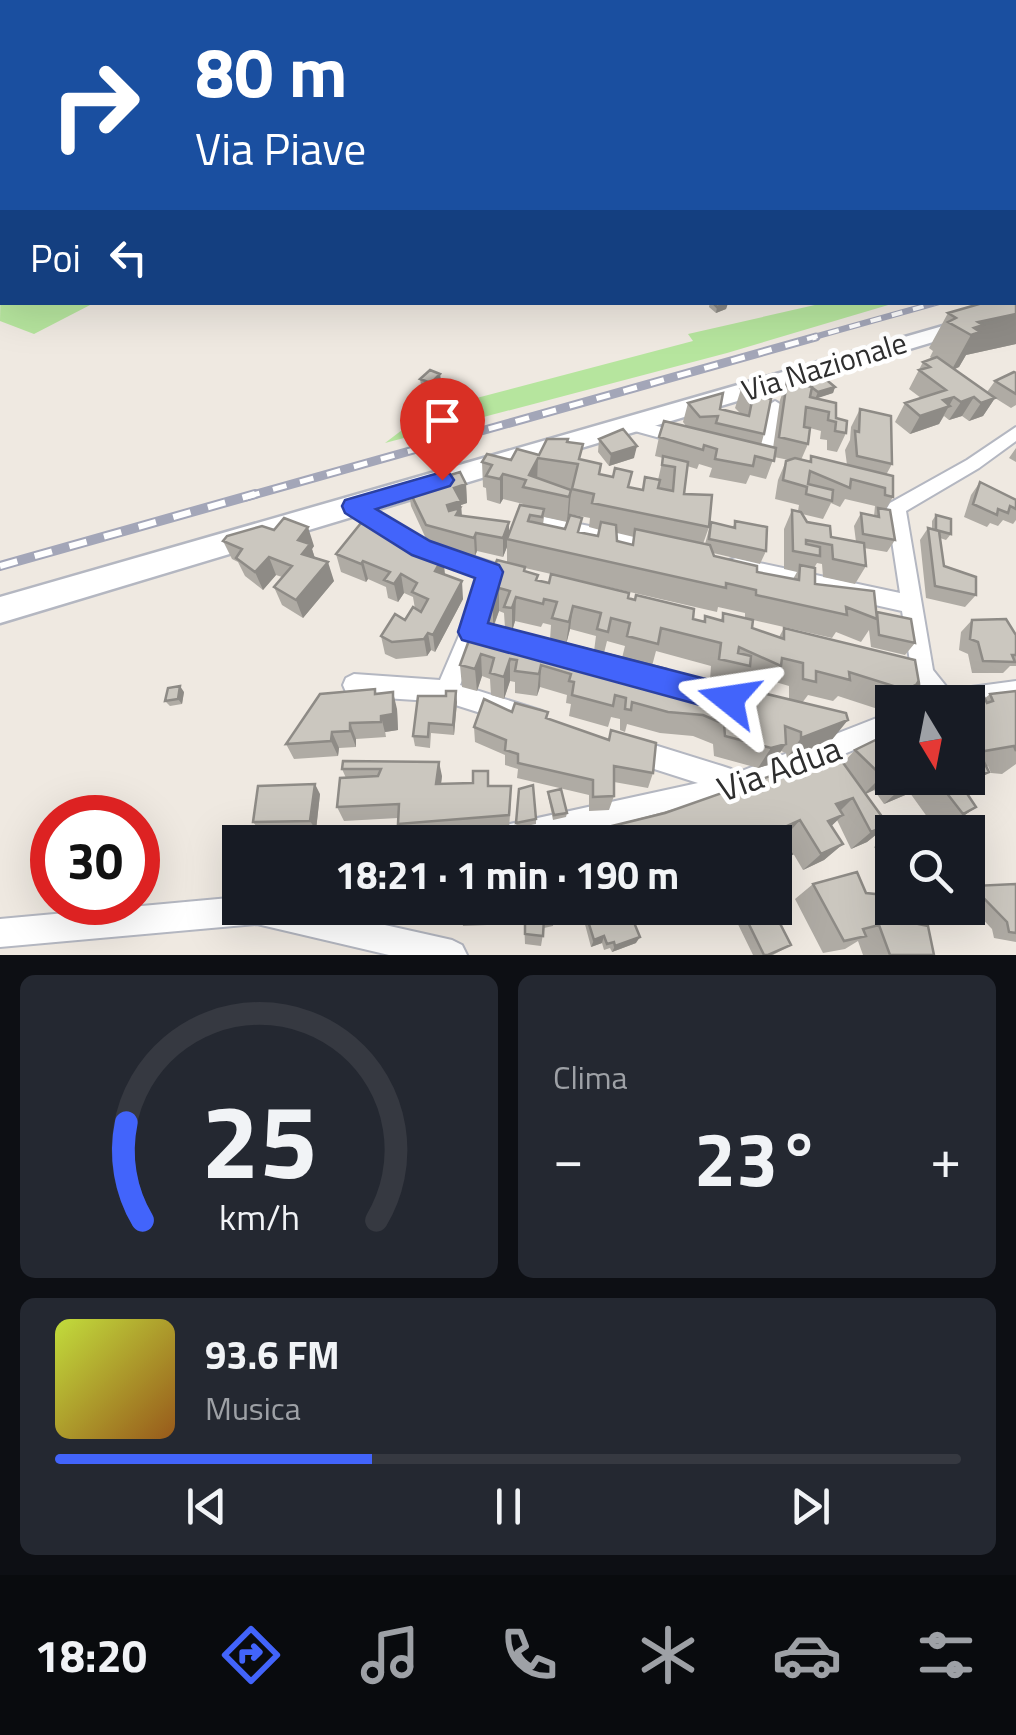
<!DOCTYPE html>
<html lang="it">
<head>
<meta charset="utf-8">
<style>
	body { margin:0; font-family:"Titillium Web",sans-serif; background:#242831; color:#f1f3f6; height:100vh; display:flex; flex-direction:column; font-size:38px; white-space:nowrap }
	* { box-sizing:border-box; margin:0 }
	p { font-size:32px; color:#9ea1a6 }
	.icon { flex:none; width:55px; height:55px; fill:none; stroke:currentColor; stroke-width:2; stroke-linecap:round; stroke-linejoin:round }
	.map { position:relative; height:955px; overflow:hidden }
	.sheet { display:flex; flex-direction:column; gap:20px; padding:20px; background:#0d0f14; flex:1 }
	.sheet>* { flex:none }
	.hud { position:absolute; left:0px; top:0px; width:1018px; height:305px; box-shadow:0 10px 40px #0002; background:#1a4fa0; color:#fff; overflow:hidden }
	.needle { width:65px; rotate:170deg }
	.controls { position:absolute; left:875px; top:685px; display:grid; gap:20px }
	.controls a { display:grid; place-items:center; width:110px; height:110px; border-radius:0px; background:#171b24; box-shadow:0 10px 40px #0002; font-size:50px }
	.speed { position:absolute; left:30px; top:795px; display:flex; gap:20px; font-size:50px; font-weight:700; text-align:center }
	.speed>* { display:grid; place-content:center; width:130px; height:130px; border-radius:50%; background:#171b24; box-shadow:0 10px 40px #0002; line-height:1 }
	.speed .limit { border:15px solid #d22; background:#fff; color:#111 }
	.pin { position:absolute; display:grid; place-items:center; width:85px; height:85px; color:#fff; margin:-102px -42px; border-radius:50% 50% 50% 0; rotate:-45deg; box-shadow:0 0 10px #0007 }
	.pin .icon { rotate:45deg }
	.me { position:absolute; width:110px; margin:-55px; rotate:285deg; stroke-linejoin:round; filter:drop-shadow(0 0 8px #0008) }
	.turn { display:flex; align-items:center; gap:35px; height:210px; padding:0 30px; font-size:45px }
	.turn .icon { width:130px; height:130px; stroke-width:2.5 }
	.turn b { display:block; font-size:70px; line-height:85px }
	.then { display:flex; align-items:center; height:95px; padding:0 30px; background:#0003; gap:20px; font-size:38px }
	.big { font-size:75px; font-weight:700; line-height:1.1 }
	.sheet .tile { flex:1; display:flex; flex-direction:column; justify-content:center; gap:15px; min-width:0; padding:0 35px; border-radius:15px; background:#242831 }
	.sheet .dial { align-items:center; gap:0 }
	.dial svg { height:260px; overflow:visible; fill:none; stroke:#363941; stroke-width:7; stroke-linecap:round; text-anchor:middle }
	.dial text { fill:#f1f3f6; stroke:none }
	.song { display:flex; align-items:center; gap:30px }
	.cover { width:120px; height:120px; border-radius:15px; background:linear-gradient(135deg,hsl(70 70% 55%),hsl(30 70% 35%)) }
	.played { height:10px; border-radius:5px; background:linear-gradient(90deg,#4264fb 35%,#363941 35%) }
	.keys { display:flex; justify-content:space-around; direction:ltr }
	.heat { display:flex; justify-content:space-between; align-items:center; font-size:55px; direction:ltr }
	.sheet .tiles { flex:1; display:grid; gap:20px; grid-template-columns:1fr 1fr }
	.tile:last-child { grid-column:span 2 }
	.trip { position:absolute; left:222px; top:825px; width:570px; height:100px; border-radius:0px; background:#171b24; box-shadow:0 10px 40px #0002; font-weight:700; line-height:100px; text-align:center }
	.tabs { display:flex; height:160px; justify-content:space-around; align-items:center; background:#090b0e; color:#9ea1a6 }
	.tabs .icon { width:70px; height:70px }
	.tabs .on { color:#4264fb }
	.tabs b { font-size:45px; color:#f1f3f6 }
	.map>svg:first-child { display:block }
	.green { fill:#b6e59e }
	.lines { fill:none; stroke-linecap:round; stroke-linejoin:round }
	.minor-casing { stroke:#b4b7c1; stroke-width:4 }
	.secondary-casing { stroke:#b4b7c1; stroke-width:5 }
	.minor { fill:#fff; fill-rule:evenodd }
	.secondary { fill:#fff; fill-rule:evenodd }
	.rail-far2-casing { stroke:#a3a6b8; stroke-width:6 }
	.rail-far1-casing { stroke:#a3a6b8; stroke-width:9 }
	.rail-casing { stroke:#a3a6b8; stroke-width:10 }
	.rail-far2 { stroke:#fff; stroke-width:4; stroke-dasharray:11; stroke-linecap:butt }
	.rail-far1 { stroke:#fff; stroke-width:5; stroke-dasharray:14; stroke-linecap:butt }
	.rail { stroke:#fff; stroke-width:6; stroke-dasharray:18; stroke-linecap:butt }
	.wall { fill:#afaba4; fill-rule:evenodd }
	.shaded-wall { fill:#8e8b86 }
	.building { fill:#cbc7bf; stroke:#8e8b86; stroke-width:2.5 }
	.route { fill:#4264fb; stroke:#2b41a3; stroke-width:2.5 }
	.labels { text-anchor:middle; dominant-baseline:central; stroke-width:9; stroke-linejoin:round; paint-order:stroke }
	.street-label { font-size:30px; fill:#2e2e2e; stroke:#fff }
	.near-street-label { font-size:35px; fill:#2e2e2e; stroke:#fff }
</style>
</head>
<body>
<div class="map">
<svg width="1016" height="955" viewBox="0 0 1016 955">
	<rect width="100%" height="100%" fill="#efe9e1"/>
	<path class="green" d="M2 225V302L94 303 34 334 0 321Z
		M828 302 895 303 727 353 385 443 427 411 693 341 688 334Z"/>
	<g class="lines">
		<defs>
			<path id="minor" d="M1015 289H1016V298H1015Z
				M775 401 783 406 772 459 763 465 754 459 767 406Z
				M630 419 688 434 690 438 682 444 624 428 622 424 624 420Z
				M1016 427V441L979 468 906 511 933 670 949 690 1016 681V703L968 709V702H926L927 698 912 674 902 611 736 574 729 572 726 566 729 560 736 558 900 593 887 508 890 503 967 460Z
				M354 499 428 542 521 572 524 578 521 584 514 586 497 581 483 631 460 685 542 711 546 719 542 727 534 730 446 702 354 696 346 692 343 685 346 678 354 674 440 680 461 631 479 575 414 553 348 511 345 506 348 501Z
				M531 514 652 539 659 542 662 547 659 552 652 555 524 526 522 521 524 516Z
				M892 712V734L729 802 545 842H474L478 833 487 829 698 783 626 760 623 751 626 742 635 739 722 766 731 769 734 774Z
				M240 897V908H308L348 917V908H376V923L452 940 462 945 467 955H389L257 924 0 947V919Z"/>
			<path id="secondary" d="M1016 305V317L0 623V597Z"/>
		</defs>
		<use href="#minor" class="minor-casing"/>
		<use href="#secondary" class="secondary-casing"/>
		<use href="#minor" class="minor"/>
		<use href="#secondary" class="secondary"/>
		<defs>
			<path id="rail-far2" d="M807 339 939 302"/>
			<path id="rail-far1" d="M246 497 816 337"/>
			<path id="rail" d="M0 566 255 494"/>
		</defs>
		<use href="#rail-far2" class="rail-far2-casing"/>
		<use href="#rail-far1" class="rail-far1-casing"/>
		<use href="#rail" class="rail-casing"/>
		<use href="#rail-far2" class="rail-far2"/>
		<use href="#rail-far1" class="rail-far1"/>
		<use href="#rail" class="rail"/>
	</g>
	<path class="wall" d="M1016 297V344L966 355 959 367 954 369 987 392 995 381 1016 373V405L1011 408 995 398 983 416 969 421 962 416 949 420 944 416 939 424 910 434 895 422 905 403 921 398 909 389 923 362 932 359 930 357 933 351 929 348 948 313 1015 302Z
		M710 302H727L728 303 726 309 716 313 709 307Z
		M420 379 441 380 431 389 421 385Z
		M787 381 805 386 806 383 835 387 833 393 816 398 836 418 846 433 837 452 827 450V440L820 439 821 431 810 428 808 444 801 460 809 462 811 456 847 465 845 450 850 440 851 427 860 409 892 464 886 475 893 497 886 509 895 540 887 552 864 548 866 566 855 584 823 577 822 564 817 563 814 568 815 584 876 612 915 643 905 655 871 647 869 630 861 642 836 632 832 638 753 620 752 628 779 637 784 628 918 682 923 695 918 700 911 702 908 695 901 702H892V709L887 712 838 696 833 701 808 695 802 703 831 741 787 758 786 753 781 751 772 764 758 768 714 756 713 744 693 736 660 733 627 724 625 732 620 730V719L611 717 608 727 569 716 571 704 566 703 567 695 540 687 537 696 515 693V682L510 681 504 699 491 695 490 679 482 676 477 691 462 687 460 665 482 623 481 601 507 562V547L503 557 477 551 475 556 428 543 411 506 408 488 466 484 467 503 461 505 462 516 509 533 523 504 503 499 500 504 487 500 486 488 483 487 482 462 539 455 567 442 581 460 600 474 629 487 643 490 658 480 663 458 655 456 659 437 687 427 683 422 688 403 741 414 735 408 741 389 771 401 764 434 761 445 773 448 780 400ZM774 457 789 460 786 461 778 480 775 499 799 505 798 511 792 510 784 529V569L797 572 793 579 757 572 714 556 713 553 760 564 766 551 735 521 733 527 711 522 705 544H703L709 527 684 494 687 466 697 469 699 464 712 468 709 477 746 484 750 475 766 479ZM845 499 875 506 874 516 861 513 854 526 856 542 831 537 807 522 802 514 823 519 831 503 840 507ZM569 514 590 518 589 527 600 530 598 536 543 525 544 517 567 522ZM617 533 634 537 632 545 617 541ZM525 568 717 612 718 607 745 613V618L723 613 721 620 705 616 703 622 693 619 628 598 538 581 525 571ZM499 611 504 613 505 628 494 626ZM515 621 541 627 543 623 551 625 550 640 512 630ZM570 629 596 636 594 651 566 644ZM607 641 625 646 622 658 604 653ZM656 651 711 666 710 680 704 679 702 684 682 679 679 687 671 685 652 666ZM744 677 769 688 772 681 789 686V699L739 687Z
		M599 439 634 458 609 466 598 452Z
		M1016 448V462L1009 458Z
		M980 482 1016 500V520L1013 524 1003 520 998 526 990 523 987 527 964 517 971 495Z
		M936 515 951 534 946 540 940 538 944 566 976 595 965 607 926 598 920 540 928 528 932 529V521Z
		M223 541 314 546 312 549 315 558 334 581 303 618 282 605 274 587 282 577 276 575 263 590 245 576 238 562 232 559Z
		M336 554 443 557 445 575 463 599 435 652 431 650 427 656 396 659 385 654 381 636 405 620 415 609 413 597 404 593 398 602 388 598 386 587 368 579 366 582 341 572Z
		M972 620 1016 635V666H1010L1003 673H972L968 654 959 650 961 632Z
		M1016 691V764L1002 774 991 773 988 766 986 767 965 790 976 807 951 825 938 832 910 793 884 804 874 790 866 794 888 825 867 842 851 849 837 820 831 826 843 844 824 860 803 870 784 838H783L792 854 775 870V842H600L604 828 843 763 855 750 892 732V778H968L984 699 990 694Z
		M184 692 182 704 170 706 165 701Z
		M377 694 397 709 398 730 385 732 386 737 356 739V747L339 748 338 756 294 759 286 744Z
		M457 702 454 735 431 733 430 748 415 746 413 736Z
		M512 712 547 718 653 773 648 788 614 782V796L609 810 589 811V795L517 778 518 769 505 765V755L475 742 474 727Z
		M343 761 442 776 441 784 489 786 511 800 509 829 402 837 398 824V818L344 821 337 807 346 778 342 769Z
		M519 789 536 819V824L516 828Z
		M548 792 567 813 566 817 553 820 548 796Z
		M320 794 316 830 260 831 253 822Z
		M892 834V874L874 847Z
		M813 884 866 893 890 911 934 955H863L858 941 845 949 823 953 795 899Z
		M1016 884V942L994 938 992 929 968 904V888L972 886Z
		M453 908H607L609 913 636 943 612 952 610 948 604 950 602 943 591 947 582 913 554 919 553 926 544 928 541 946 525 944 524 918 487 919V925L463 926 461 908 453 909Z
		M734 908H772L791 945 773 955H753L731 910Z
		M916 908H952L939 915 919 912Z"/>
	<path class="shaded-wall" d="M728 303 726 309 716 313 717 307Z
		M1016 314V344L966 355 959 367 951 371 978 322Z
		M440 374 441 380 431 389V383Z
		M835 387 833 393 815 399 818 392Z
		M954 397 939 424 910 434 920 416 943 400Z
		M974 397 962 416 949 420 961 402Z
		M995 398 983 416 969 421 981 403Z
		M637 446 634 458 609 466 611 454Z
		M538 458 537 482 529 475Z
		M503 474V499L500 504V479Z
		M466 484 467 503 461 505 462 520 448 524 447 505 454 488Z
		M571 490 569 515 567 522 569 497Z
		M509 522V540L507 539V547L503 557V538Z
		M308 527 314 546 312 549 316 562 302 554 298 540Z
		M476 533 477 551 475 556 474 538Z
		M269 557 276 575 263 590 255 572Z
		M443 557 445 576 435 571Z
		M363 561 368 579 366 582 361 564Z
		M328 562 334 581 303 618 296 600Z
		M401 574 404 593 398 602 394 584Z
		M462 581 463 599 435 652 433 635Z
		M499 588V611L493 627V604Z
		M516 597 515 621 512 632V608Z
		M573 606 570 629 566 645 569 622Z
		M428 633 431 650 427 656 424 639Z
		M481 654 482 676 477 691 475 669Z
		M510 659V681L504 699V677Z
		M541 665 540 687 537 696 539 674Z
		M919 683 901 702H895L906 690Z
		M180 686 184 692 182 704 178 699Z
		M456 691 457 702 454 735 453 725Z
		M393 692 397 709 398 730 385 732 386 737 381 716Z
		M848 720 831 741 787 758 801 738Z
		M350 723 356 739V747L350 731Z
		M332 732 339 748 338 756 331 741Z
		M786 744 772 764 758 768 771 748Z
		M439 762 442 776 439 798 436 784Z
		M892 772 874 790 863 795 882 776Z
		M989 772 964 791 960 783Z
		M923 778H928L910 793 884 804 905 785Z
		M315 784 320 794 316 830 310 821Z
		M853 798 835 816 836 804Z
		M976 807 951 825 938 832 963 814Z
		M843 815 824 833 828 821Z
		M800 820 784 838 773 842 778 830Z
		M888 825 867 842 851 849 871 832Z
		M746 835 740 842H720Z
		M843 844 824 860 803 870 821 854Z
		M792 854 776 870H775V861Z
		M604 936 602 943 591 947 594 940Z
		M640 937 636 943 612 952 615 946Z"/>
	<path class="building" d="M1016 297V314L978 322 983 325 974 328 980 332 971 335 948 322 956 318 948 313 986 302H1015Z
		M712 302H727L728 303 717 307Z
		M937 357 995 398 981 403 974 397 961 402 954 397 943 400 950 406 920 416 905 403 946 390 919 370 930 367 923 362Z
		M430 370 440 374 431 383 420 379Z
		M1014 372 1016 373V394L995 381Z
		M823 377 835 387 818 392 806 383Z
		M787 381 812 387 810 397 836 403V418L847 421 846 433 835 431 836 422 828 420 829 412 806 407 804 427 810 428 808 444 779 437Z
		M762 383 773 394 762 397 771 399 764 434 716 423 718 416 700 417 688 403 723 393 720 409 749 416 752 401 741 389Z
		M860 409 891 416 892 464 857 456 855 431 859 432Z
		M664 421 776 448 774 461 755 456 753 466 715 459 717 449 704 445 703 450 659 437Z
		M623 429 637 446 611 454 599 439Z
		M547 439H568L567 442 583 444 579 459 601 464 599 474 613 477 615 468 632 472 628 487 643 490 645 477 660 480 658 488 673 491 675 467 662 465 663 456 688 462 684 494 712 495 709 527 592 503 594 494 572 489 578 464 538 458 529 475 571 490 569 497 523 487 526 480 503 474 500 479 486 476 492 465 482 462 487 454 511 460 517 449 539 455Z
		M811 456 893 476V497L885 495V488L851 479 850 488 810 471 808 484 833 490 832 501 806 494 807 487 783 480 786 461 795 458 811 462Z
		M460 472 466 484 454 488 461 501 447 505 449 511 460 508 456 515 509 522 503 538 476 533 474 538 426 525 408 488Z
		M980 482 1016 500V509L1010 506 1008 513 998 509 997 515 973 504Z
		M520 505 544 509 542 517 530 515 528 521 565 529 570 515 582 518 578 532 598 536 601 522 616 525 617 541 633 545 635 529 710 545 714 556 757 566V572L799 580 800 565 815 568V584L874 591 877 619 846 607 847 615 756 595V590L726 583V588L507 539Z
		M878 508 890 510 895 540 863 534 861 513 879 517Z
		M792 510 801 512 807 522 830 526 831 537 864 543 866 566 833 559 832 545 806 540V544L820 547V556L793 551Z
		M936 515 951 519V534L936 530Z
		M284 518 308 527 298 540 310 544 302 554 328 562 296 600 274 587 292 566 269 557 255 572 236 558 242 549 223 541 227 536 262 526 274 530Z
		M735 521 767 527 766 551 709 539 711 522 735 528Z
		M361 523 443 557 435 571 462 581 433 635 428 633 424 639 392 642 381 636 395 614 405 620 413 607 421 612 428 599 412 592 417 583 401 574 394 584 384 580 390 572 363 561 361 564 336 554Z
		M928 528 939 531 944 566 976 577V595L935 586Z
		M497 560 525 567 524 571 538 575 536 580 549 583 551 574 629 593 628 598 635 600 636 595 694 609 693 619 705 622V616L723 621V613L753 620 752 628 784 639V628L915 660 919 683 906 690 849 672 850 680 816 671V682L803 679V663L782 658 781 666 739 647 738 653 751 656 750 666 719 659 721 643 661 628 658 644 627 636 630 623 611 618 608 632 597 629 601 613 573 606 569 622 552 618 557 602 544 599 543 604 516 597 512 608 504 607 510 591 499 588 493 604 481 601Z
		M877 612 911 619 915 643 879 635Z
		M1006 619 1016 635V655H1012L1015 662 983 661 978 642 970 639 972 620Z
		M476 621 667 669 671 685 681 688 682 679 704 685V679L846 713 848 720 801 738V732L785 726 786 744 771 748 725 736 724 724 703 715 668 712 632 702 631 710 625 709 626 698 615 695 613 706 572 695 574 682 569 681 571 674 541 665 539 674 515 671 517 660 510 659 504 677 490 673 494 658 481 654 475 669 460 665Z
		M918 682 923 695 916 699 913 690Z
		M180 686 178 699 165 701 168 688Z
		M375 689V694L393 692V714L381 716V722L350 723V731L332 732 331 741 286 744 320 694Z
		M446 691H456L453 725 429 723 428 737 413 736 418 696H446Z
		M1016 691V751L1014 746 979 752 989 772 960 783 976 807 963 814 935 778H968V702H955L983 695 987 703 993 701 990 694Z
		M484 699 512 712 515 703 548 712 546 718 609 740 611 730 656 743 653 773 614 766V796L593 797V780L518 763V754L505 750 506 740 474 727Z
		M892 732V772L882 776 855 750Z
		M836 753 888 825 871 832 853 798 836 804 843 815 828 821 843 844 821 854 800 820 778 830 792 854 775 861 778 867 775 869V842H751L746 835 720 842H609L604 828 665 813Z
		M343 761 439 762 436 784 473 783V771H488V786H511L509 815 398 824 399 804 337 807 340 778 378 776 381 769H342Z
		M899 778H923L905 785Z
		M315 784 310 821 253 822 258 786Z
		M533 785 536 819 516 823 519 789Z
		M561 789 567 813 554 815 548 792Z
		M915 823 924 832H896Z
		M892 834V850L884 839Z
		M857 872 866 893 885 895 890 911H897L899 920 928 926 934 955H890L879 925 863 929 866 936 844 941 813 884Z
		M1016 884V933L1009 932 1007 922 972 886Z
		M461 908H524L486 909V915L461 916Z
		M525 908H561L554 909 555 916 544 918 543 936 525 934Z
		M584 908H607L609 913 628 908 640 937 615 946 614 942 607 944 604 936 594 940Z
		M741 908H772L791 945 768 955H764Z"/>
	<linearGradient id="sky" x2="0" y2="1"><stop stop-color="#7abfeb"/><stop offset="0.47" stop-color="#f8f5f2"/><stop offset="1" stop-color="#f8f5f2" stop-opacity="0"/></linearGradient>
	<rect width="1016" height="251" fill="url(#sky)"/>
	<path class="route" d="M442 472 450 474 454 480 450 486 376 509 430 541 499 565 503 572 488 623 729 685 740 689 744 699 740 709 729 713 462 640 458 632 475 578 412 555 345 513 342 506 345 500Z"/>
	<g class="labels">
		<g class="street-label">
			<text transform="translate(824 366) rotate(-17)">Via Nazionale</text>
		</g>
		<g class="near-street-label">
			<text transform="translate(779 768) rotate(-20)">Via Adua</text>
		</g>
	</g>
</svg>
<div class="controls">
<a><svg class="needle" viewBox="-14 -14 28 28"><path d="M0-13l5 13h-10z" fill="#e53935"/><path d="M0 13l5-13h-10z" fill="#9ea1a6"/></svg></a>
<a><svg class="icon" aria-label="search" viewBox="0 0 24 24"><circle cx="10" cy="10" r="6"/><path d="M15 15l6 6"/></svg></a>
</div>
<div class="speed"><div class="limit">30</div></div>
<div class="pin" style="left:442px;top:480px;background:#d93025"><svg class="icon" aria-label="arrive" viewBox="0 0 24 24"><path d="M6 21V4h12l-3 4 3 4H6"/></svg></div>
<svg class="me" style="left:729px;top:699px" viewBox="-20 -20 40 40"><path d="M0-17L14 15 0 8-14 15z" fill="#4264fb" stroke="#fff" stroke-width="4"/></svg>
<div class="trip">18:21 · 1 min · 190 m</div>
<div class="hud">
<div class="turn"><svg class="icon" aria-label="right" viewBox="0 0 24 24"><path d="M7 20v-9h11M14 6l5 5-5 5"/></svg><div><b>80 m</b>Via Piave</div></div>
<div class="then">Poi<svg class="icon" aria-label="left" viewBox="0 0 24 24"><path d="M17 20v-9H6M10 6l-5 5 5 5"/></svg></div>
</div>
</div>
<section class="sheet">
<div class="tiles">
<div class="tile dial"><svg viewBox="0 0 100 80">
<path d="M14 69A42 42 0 1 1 86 69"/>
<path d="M14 69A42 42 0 0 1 9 39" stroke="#4264fb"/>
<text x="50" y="56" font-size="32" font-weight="700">25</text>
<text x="50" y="72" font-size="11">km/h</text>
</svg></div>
<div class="tile"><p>Clima</p>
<div class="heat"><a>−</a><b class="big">23°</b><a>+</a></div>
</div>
<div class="tile">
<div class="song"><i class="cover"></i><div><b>93.6 FM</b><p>Musica</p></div></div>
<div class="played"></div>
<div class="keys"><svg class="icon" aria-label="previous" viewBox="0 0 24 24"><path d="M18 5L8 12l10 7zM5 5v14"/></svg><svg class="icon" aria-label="pause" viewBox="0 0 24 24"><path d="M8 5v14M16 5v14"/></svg><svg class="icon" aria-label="next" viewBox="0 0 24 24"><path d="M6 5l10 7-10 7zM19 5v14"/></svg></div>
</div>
</div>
</section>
<nav class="tabs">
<b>18:20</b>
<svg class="icon on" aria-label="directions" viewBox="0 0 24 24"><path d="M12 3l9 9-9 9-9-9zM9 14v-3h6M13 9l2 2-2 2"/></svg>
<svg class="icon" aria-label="music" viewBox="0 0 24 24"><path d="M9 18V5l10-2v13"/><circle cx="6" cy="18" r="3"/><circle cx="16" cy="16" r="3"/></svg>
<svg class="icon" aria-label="phone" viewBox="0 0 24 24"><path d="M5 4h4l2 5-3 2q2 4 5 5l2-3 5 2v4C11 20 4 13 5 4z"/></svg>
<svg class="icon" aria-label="climate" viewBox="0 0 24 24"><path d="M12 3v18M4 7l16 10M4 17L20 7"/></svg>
<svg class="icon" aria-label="car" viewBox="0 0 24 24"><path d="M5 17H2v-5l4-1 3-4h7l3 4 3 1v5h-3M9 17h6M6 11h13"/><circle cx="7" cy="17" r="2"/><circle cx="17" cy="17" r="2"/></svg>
<svg class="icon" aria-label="filters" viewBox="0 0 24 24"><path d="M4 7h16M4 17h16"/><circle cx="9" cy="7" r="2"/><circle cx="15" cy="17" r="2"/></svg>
</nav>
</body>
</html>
